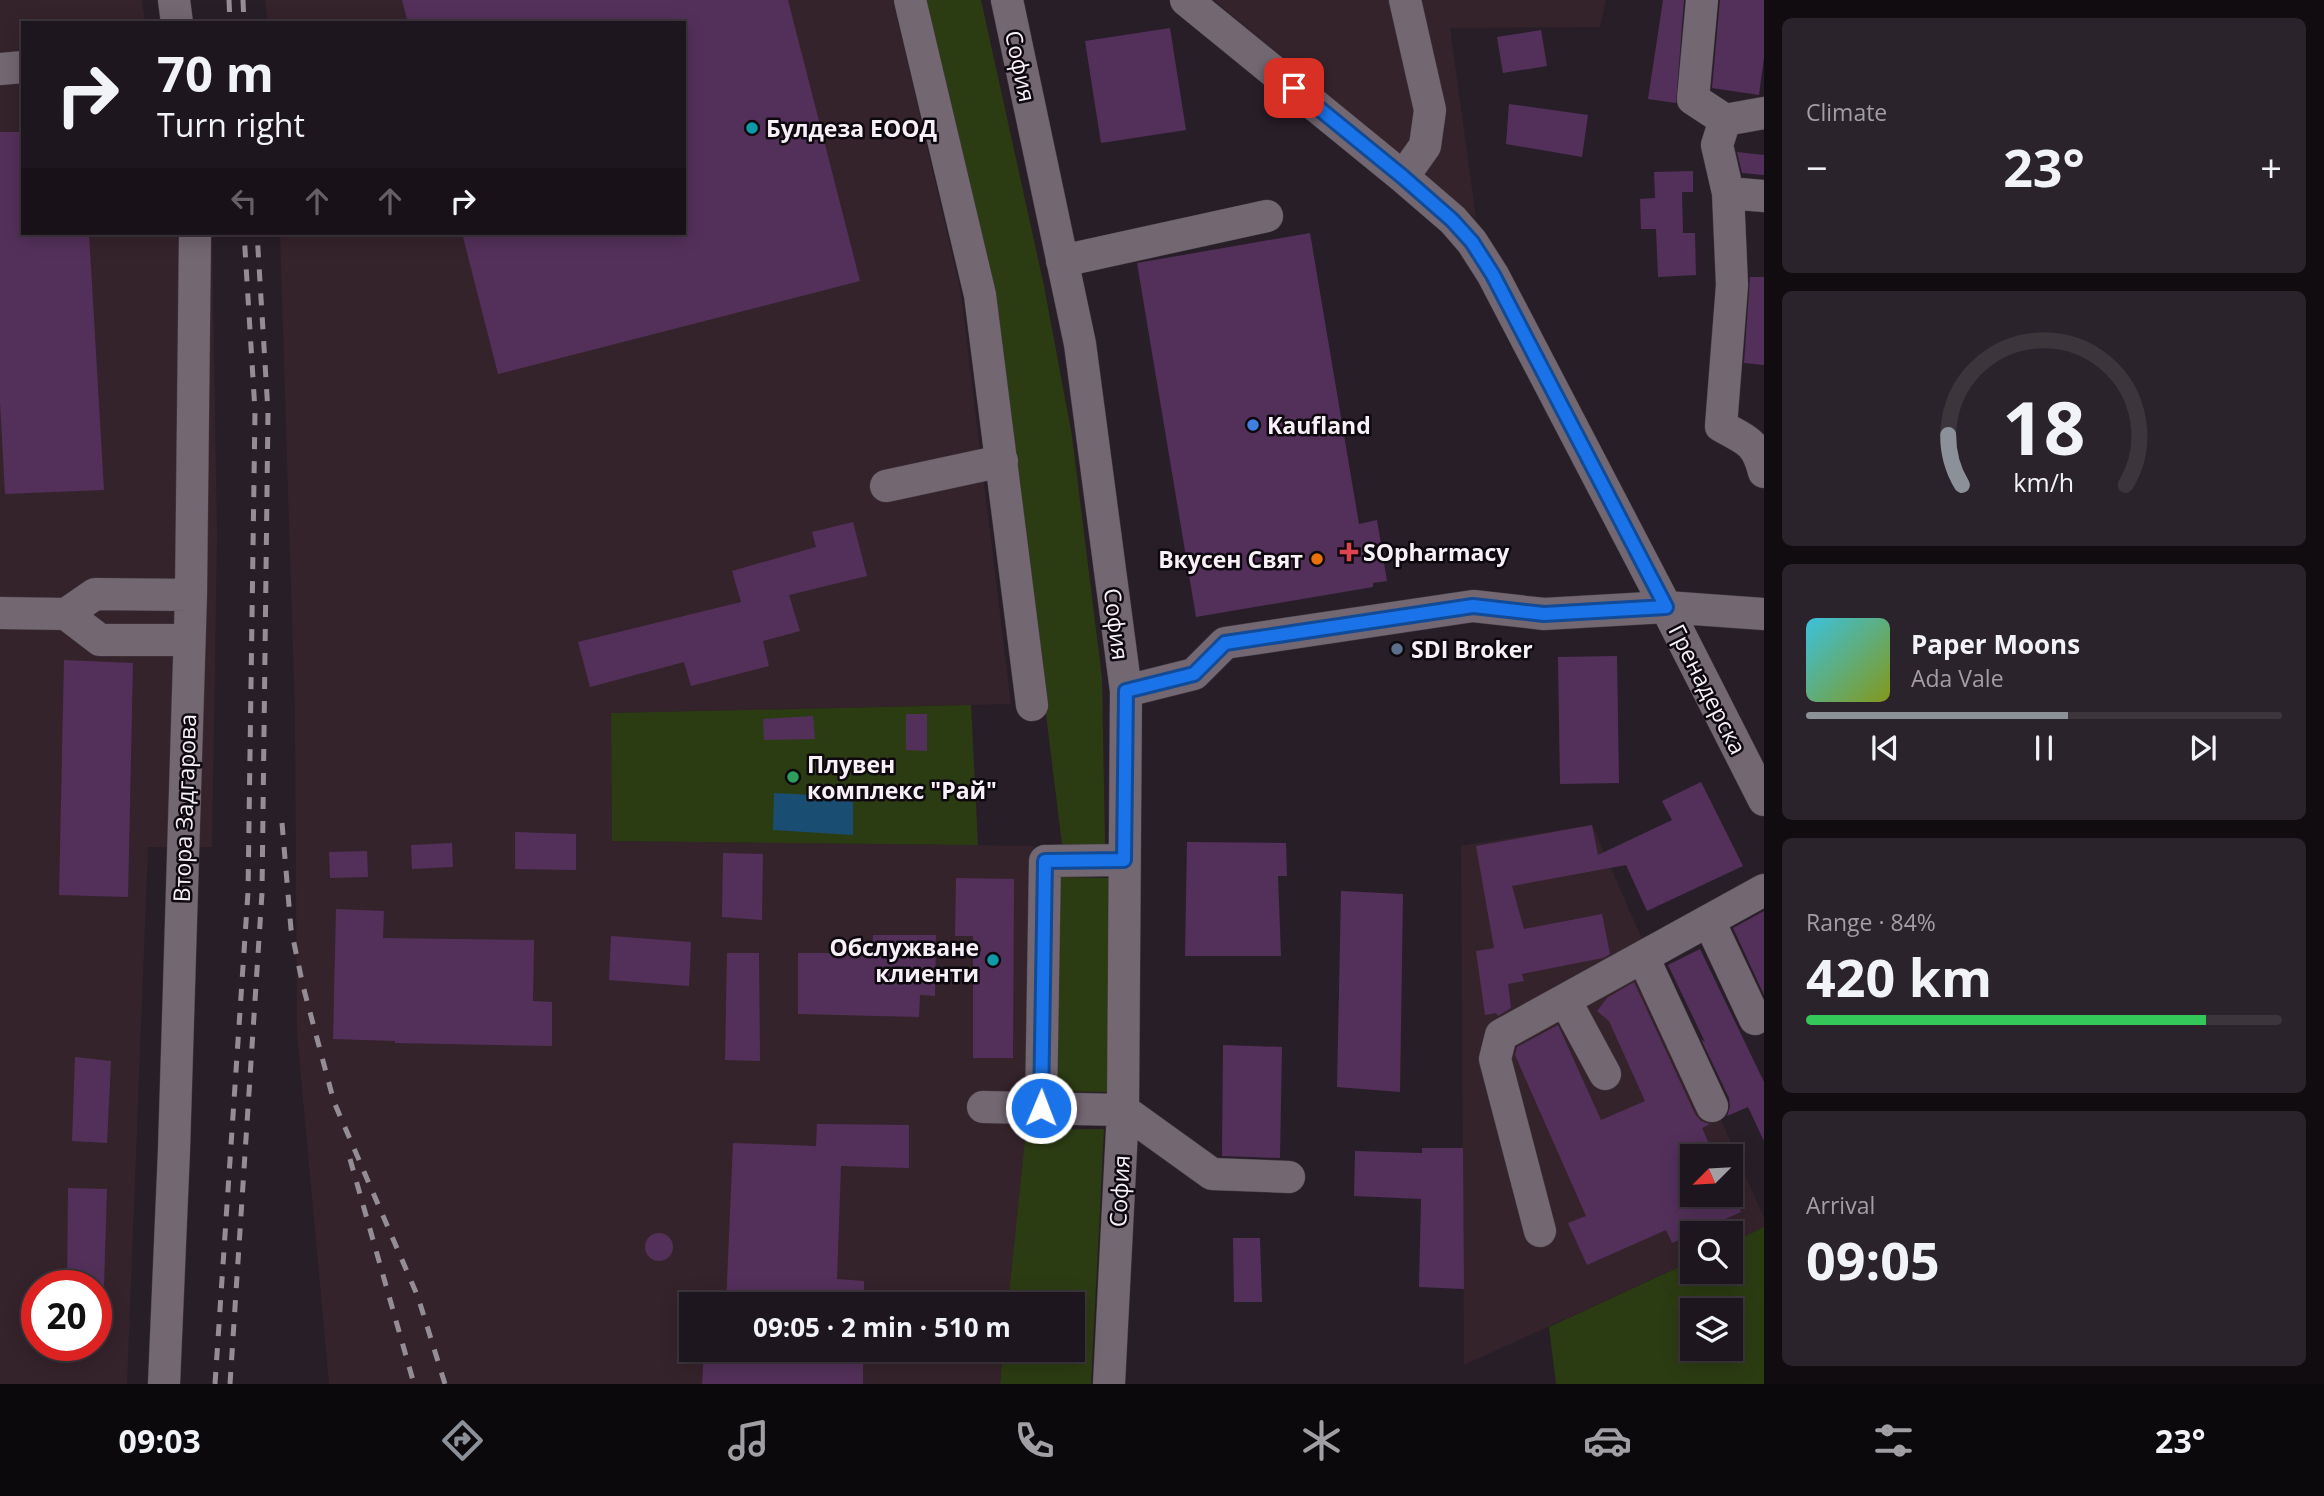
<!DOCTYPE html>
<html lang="en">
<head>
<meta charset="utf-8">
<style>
	body { margin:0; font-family:"Open Sans",sans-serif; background:#2b232b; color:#f1f3f6; height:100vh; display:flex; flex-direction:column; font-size:26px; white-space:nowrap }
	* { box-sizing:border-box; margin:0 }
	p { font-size:23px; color:#a19fa4 }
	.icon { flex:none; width:38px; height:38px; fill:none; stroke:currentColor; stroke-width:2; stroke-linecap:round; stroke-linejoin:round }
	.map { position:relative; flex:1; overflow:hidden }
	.panel { display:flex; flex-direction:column; gap:18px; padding:18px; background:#100c10; width:560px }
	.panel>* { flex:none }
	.banner { position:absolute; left:21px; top:21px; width:665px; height:214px; border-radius:0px; box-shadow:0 4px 18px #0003,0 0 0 2px #3c353c; background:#1e161e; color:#f1f3f6; overflow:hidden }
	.needle { width:46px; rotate:246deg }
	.fabs { position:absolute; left:1680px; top:1144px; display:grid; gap:14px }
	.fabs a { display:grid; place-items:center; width:63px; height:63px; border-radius:0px; background:#1e161e; box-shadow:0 4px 18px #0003,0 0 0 2px #3c353c; font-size:35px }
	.speed { position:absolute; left:21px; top:1270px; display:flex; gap:14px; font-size:35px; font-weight:700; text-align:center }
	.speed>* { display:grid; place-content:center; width:91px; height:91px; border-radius:50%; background:#1e161e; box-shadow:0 4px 18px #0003,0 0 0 2px #3c353c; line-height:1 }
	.speed .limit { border:10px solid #d22; background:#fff; color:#111 }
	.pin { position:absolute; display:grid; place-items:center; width:60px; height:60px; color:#fff; margin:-30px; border-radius:14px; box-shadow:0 4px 10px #0006 }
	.me { position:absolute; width:77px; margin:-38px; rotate:1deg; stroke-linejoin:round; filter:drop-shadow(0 0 5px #0008) }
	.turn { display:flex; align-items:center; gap:24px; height:147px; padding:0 21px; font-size:32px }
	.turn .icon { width:91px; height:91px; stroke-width:2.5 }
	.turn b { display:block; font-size:49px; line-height:60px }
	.lanes { display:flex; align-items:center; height:66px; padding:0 21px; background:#0003; justify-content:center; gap:35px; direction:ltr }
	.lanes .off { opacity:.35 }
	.big { font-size:52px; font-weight:700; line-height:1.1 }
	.panel .widget { flex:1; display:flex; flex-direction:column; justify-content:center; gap:10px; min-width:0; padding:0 24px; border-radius:10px; background:#2b232b }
	.panel .dial { align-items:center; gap:0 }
	.dial svg { height:182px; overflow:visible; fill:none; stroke:#3c353c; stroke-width:7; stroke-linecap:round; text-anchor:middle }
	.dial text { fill:#f1f3f6; stroke:none }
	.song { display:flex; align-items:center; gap:21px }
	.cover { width:84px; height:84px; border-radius:10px; background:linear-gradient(135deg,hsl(190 70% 55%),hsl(70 70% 35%)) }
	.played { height:7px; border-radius:4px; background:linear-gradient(90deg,#8c9099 55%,#3c353c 55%) }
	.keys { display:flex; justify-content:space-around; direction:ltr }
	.heat { display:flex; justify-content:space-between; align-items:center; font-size:38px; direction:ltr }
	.charge { height:10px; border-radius:5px; background:linear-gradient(90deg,#34c759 84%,#3c353c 0) }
	.trip { position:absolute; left:679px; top:1292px; width:406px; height:70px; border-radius:0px; background:#1e161e; box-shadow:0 4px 18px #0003,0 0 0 2px #3c353c; font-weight:700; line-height:70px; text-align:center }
	.tabs { display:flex; height:112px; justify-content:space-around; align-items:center; background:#0c090c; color:#a19fa4 }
	.tabs .icon { width:49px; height:49px }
	.tabs .selected { color:#8c9099 }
	.tabs b { font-size:32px; color:#f1f3f6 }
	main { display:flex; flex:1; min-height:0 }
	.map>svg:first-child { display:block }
	.industrial { fill:#35232b; fill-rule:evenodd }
	.green { fill:#2c3c12; fill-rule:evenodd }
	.water { fill:#194d71 }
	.building { fill:#53305a }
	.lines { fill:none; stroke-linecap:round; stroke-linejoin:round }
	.minor-casing { stroke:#433b43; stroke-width:33 }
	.minor { stroke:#736772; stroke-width:32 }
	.rail { stroke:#958d95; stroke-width:5; stroke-dasharray:12 12; stroke-linecap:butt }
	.route-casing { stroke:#114b97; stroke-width:18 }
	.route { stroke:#1a73e8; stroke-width:12 }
	.culture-dot { fill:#0f9aa8; stroke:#0e090e; stroke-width:2.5 }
	.shop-dot { fill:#3f7fe0; stroke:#0e090e; stroke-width:2.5 }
	.health-dot { fill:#e0444e; stroke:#0e090e; stroke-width:2.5 }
	.food-dot { fill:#e8710a; stroke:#0e090e; stroke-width:2.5 }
	.service-dot { fill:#5c6f8a; stroke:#0e090e; stroke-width:2.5 }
	.leisure-dot { fill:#2e9e5b; stroke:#0e090e; stroke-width:2.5 }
	.labels { text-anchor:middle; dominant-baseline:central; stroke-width:5; stroke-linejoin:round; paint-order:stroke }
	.street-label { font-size:23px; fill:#f7f0f7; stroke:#0e090e }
	.poi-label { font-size:23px; font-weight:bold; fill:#f7f0f7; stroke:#0e090e; text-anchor:start }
</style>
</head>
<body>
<main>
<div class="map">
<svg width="1764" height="1384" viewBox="0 0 1764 1384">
	<rect width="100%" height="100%" fill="#281e28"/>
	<path class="industrial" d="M0 0H142L145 23H23V233H212L217 535 212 847H148L127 1384H0ZM37 1286H96V1346H37Z
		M265 0H893L961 293 1011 704 611 713 612 841 1034 846 1033 1067 1008 1304H691V1349H1003L1000 1384H329L297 1033 295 716 280 233H684V23H268Z
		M1214 0H1606L1600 27 1450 28 1476 218Z
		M1592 825 1764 1218V1227L1731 1243V1234H1692V1261L1464 1365 1461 846ZM1692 1157H1731V1195H1692Z"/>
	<path class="green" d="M924 0H981L1044 286 1072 436 1102 678 1105 845 1062 844 995 301Z
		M971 705 978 845 612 841 611 713Z
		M1059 877 1110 878 1107 1092 1055 1091Z
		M1104 1129 1091 1384H1000L1003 1349H1073V1304H1008L1026 1130Z
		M1764 1227V1384H1556L1549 1327 1692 1261V1272H1731V1243ZM1692 1311H1731V1349H1692Z"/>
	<path class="water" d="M774 793 853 797V835L773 830Z"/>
	<path class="building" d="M402 0H788L860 281 498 374 462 233H684V23H408Z
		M1663 0H1684L1676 103 1648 99Z
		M1720 0H1764V57L1759 95 1712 88Z
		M1170 28 1186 130 1101 143 1085 41Z
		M1541 30 1547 66 1503 73 1497 37Z
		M1509 104 1588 115 1582 157 1506 144Z
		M0 132H23V233H89L104 490 5 494 0 402Z
		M1737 152 1764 155V175L1742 173Z
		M1693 171V192H1682L1683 233H1695L1696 275 1658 277 1656 229H1641L1640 199 1655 198 1654 172Z
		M1310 233 1359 524 1377 520 1387 581 1373 583V587L1196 617 1137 263Z
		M1750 277H1764V365L1744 363Z
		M853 522 867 576 789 595 800 631 763 641 769 666 691 686 684 662 590 687 578 642 741 602 732 571 816 547 812 532Z
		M1617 656 1619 783 1560 784 1558 657Z
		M64 660 133 663 128 897 59 895Z
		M906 714H927V751L906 750Z
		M813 716 815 739 764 740 763 719Z
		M1701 782 1743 866 1647 911 1626 865 1512 886 1524 929 1602 914 1610 954 1603 958 1522 974 1524 981 1508 984 1511 1008 1498 1016 1496 1013 1485 1015 1476 951 1494 948 1476 846 1592 825 1598 855 1672 820 1662 801Z
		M515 832 576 834V870L515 869Z
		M1187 842 1286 843 1287 876H1278L1281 956H1185Z
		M452 843 453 867 412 869 411 845Z
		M367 851 368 877 330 878 329 852Z
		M723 853 763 854 762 920 722 917Z
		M956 878 1014 879 1013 1058H973V936H955Z
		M1341 891 1403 894 1400 1092 1337 1087Z
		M336 909 384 911 383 938 534 940 533 1001 552 1002V1046L395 1043V1041L333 1039Z
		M1764 911V995L1733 928Z
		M873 935H936L935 996 920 995 919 1017 798 1014V953H872Z
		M611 936 691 942 689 986 609 980Z
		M1700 949 1764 1082V1141L1748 1107 1727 1116 1730 1107 1729 1098 1701 1039 1705 1042 1668 965Z
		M727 953H759L760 1061 725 1060Z
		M1634 982 1695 1114 1701 1121 1710 1124 1702 1128 1715 1157H1692V1195H1733L1741 1212 1672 1243 1666 1230 1587 1265 1568 1223 1586 1216 1515 1055 1517 1047 1558 1025 1601 1120 1645 1101 1609 1021 1597 1011 1607 998Z
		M1223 1045 1282 1047 1280 1158 1222 1156Z
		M75 1057 111 1061 107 1143 72 1141Z
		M817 1124 909 1125V1168L841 1166 837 1279 864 1281V1304H726L733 1143 816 1146Z
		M1422 1148H1463L1464 1289 1419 1287 1421 1199 1354 1196 1355 1151 1422 1153Z
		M68 1188 107 1189 104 1286H67Z
		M645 1247a14 14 0 1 1 28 0a14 14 0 1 1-28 0Z
		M1233 1238H1260L1262 1302H1234Z
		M704 1349H863V1384H702Z"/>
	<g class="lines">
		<defs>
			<path id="minor" d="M174 0 177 23
				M910 0 980 295 1032 705
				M1007 0 1080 344 1126 691 1123 1110 1109 1384
				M1186 0 1403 177 1453 220 1472 242 1493 275 1666 607 1764 800
				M1702 0 1693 99 1725 120
				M0 69 23 67
				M1764 113 1725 120 1717 145 1728 193 1732 285 1721 426C1747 441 1756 441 1764 472
				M1403 177 1425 146 1430 110 1405 0
				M1728 193 1764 196
				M1062 261 1267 216
				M886 486 1002 461
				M0 613 66 614 95 594 191 595
				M66 614 100 640H189
				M1126 691 1194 674 1225 643 1473 606 1544 614 1666 607 1764 614
				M1709 921 1755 1019
				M1643 957 1712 1106
				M1565 1000 1605 1074
				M983 1107 1123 1110 1212 1174 1289 1177
				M1041 1108 1045 861 1124 860
				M1540 1231 1495 1059 1501 1035 1764 890
				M164 1384 174 1150 191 595 195 233"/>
		</defs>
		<use href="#minor" class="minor-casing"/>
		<use href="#minor" class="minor"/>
		<path class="rail" d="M229 0 230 23
			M243 0 244 23
			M282 823 291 929 303 986 334 1102 418 1297 445 1384
			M350 1159 414 1384
			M215 1384 248 892 255 411 244 233
			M230 1384 262 893 268 412 257 233"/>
	</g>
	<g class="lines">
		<defs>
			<path id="route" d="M1041 1108 1045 861 1124 860 1126 691 1194 674 1225 643 1473 606 1544 614 1666 607 1493 275 1472 242 1452 220 1403 177 1294 88"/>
		</defs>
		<use href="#route" class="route-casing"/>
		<use href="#route" class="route"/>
	</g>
	<g class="culture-dot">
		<circle cx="752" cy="128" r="7"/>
		<circle cx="993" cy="960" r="7"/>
	</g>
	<circle class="shop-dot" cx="1253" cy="425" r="7"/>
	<path class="health-dot" d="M1345.5 541.5h7v7h7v7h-7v7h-7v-7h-7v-7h7z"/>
	<circle class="food-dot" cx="1317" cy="559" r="7"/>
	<circle class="service-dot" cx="1397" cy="649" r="7"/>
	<circle class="leisure-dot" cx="793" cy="777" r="7"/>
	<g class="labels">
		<g class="street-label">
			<text transform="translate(1021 66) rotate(78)">София</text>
			<text transform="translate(1117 624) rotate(83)">София</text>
			<text transform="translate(1708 689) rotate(63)">Гренадерска</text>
			<text transform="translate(184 808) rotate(-88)">Втора Задгарова</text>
			<text transform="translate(1119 1191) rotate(-87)">София</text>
		</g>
		<g class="poi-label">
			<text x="766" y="128">Булдеза ЕООД</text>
			<text x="1267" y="425">Kaufland</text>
			<text x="1363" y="552">SOpharmacy</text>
			<text x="1303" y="559" text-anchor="end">Вкусен Свят</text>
			<text x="1411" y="649">SDI Broker</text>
			<text x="807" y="764">Плувен<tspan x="807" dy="26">комплекс "Рай"</tspan></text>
			<text x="979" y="947" text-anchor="end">Обслужване<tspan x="979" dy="26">клиенти</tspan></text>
		</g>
	</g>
</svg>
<div class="fabs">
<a><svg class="needle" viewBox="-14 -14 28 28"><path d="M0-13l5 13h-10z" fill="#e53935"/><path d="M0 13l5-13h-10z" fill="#a19fa4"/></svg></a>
<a><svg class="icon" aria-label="search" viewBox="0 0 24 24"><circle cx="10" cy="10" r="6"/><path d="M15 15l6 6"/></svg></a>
<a><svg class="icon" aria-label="layers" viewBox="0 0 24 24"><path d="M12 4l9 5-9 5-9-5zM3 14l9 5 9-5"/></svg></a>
</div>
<div class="speed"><div class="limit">20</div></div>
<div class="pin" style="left:1294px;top:88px;background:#d93025"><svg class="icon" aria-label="arrive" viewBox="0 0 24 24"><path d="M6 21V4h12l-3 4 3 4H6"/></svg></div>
<svg class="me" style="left:1041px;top:1108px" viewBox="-20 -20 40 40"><circle r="17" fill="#1a73e8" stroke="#fff" stroke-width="3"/><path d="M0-11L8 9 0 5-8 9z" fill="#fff"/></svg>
<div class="trip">09:05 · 2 min · 510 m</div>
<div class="banner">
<div class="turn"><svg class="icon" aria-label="right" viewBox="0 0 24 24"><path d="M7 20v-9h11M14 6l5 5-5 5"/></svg><div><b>70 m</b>Turn right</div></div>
<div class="lanes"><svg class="icon off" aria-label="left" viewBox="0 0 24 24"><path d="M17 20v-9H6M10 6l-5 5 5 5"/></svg><svg class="icon off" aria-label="ahead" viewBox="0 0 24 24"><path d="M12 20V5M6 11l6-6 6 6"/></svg><svg class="icon off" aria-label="ahead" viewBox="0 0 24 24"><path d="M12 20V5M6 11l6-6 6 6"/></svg><svg class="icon" aria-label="right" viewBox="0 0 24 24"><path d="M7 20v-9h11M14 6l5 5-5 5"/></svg></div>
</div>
</div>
<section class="panel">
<div class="widget"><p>Climate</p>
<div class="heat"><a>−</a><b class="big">23°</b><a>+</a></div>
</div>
<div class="widget dial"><svg viewBox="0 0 100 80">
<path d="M14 69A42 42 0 1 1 86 69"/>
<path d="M14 69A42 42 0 0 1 8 47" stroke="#8c9099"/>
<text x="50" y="56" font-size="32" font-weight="700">18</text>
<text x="50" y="72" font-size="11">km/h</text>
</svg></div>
<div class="widget">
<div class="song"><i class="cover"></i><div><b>Paper Moons</b><p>Ada Vale</p></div></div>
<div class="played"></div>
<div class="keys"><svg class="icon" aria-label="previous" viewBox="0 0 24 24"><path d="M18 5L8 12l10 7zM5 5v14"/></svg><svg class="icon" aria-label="pause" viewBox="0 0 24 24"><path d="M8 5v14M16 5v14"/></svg><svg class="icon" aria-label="next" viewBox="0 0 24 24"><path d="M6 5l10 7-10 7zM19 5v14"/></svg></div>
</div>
<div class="widget"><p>Range · 84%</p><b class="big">420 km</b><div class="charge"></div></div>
<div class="widget"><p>Arrival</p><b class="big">09:05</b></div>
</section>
</main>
<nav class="tabs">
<b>09:03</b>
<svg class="icon selected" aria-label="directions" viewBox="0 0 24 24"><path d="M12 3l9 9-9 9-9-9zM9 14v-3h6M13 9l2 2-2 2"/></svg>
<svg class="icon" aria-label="music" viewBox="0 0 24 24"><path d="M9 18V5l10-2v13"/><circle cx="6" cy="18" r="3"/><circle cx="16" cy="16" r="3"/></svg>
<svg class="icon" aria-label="phone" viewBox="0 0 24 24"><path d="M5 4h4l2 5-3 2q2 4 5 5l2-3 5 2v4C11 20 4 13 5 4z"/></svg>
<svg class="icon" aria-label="climate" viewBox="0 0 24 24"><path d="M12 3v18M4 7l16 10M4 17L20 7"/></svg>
<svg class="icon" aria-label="car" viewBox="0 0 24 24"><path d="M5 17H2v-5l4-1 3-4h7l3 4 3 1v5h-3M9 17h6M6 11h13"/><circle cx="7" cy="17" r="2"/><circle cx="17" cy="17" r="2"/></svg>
<svg class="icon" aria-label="filters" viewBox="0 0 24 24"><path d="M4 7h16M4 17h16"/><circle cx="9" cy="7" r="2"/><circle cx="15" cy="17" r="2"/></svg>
<b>23°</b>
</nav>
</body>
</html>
